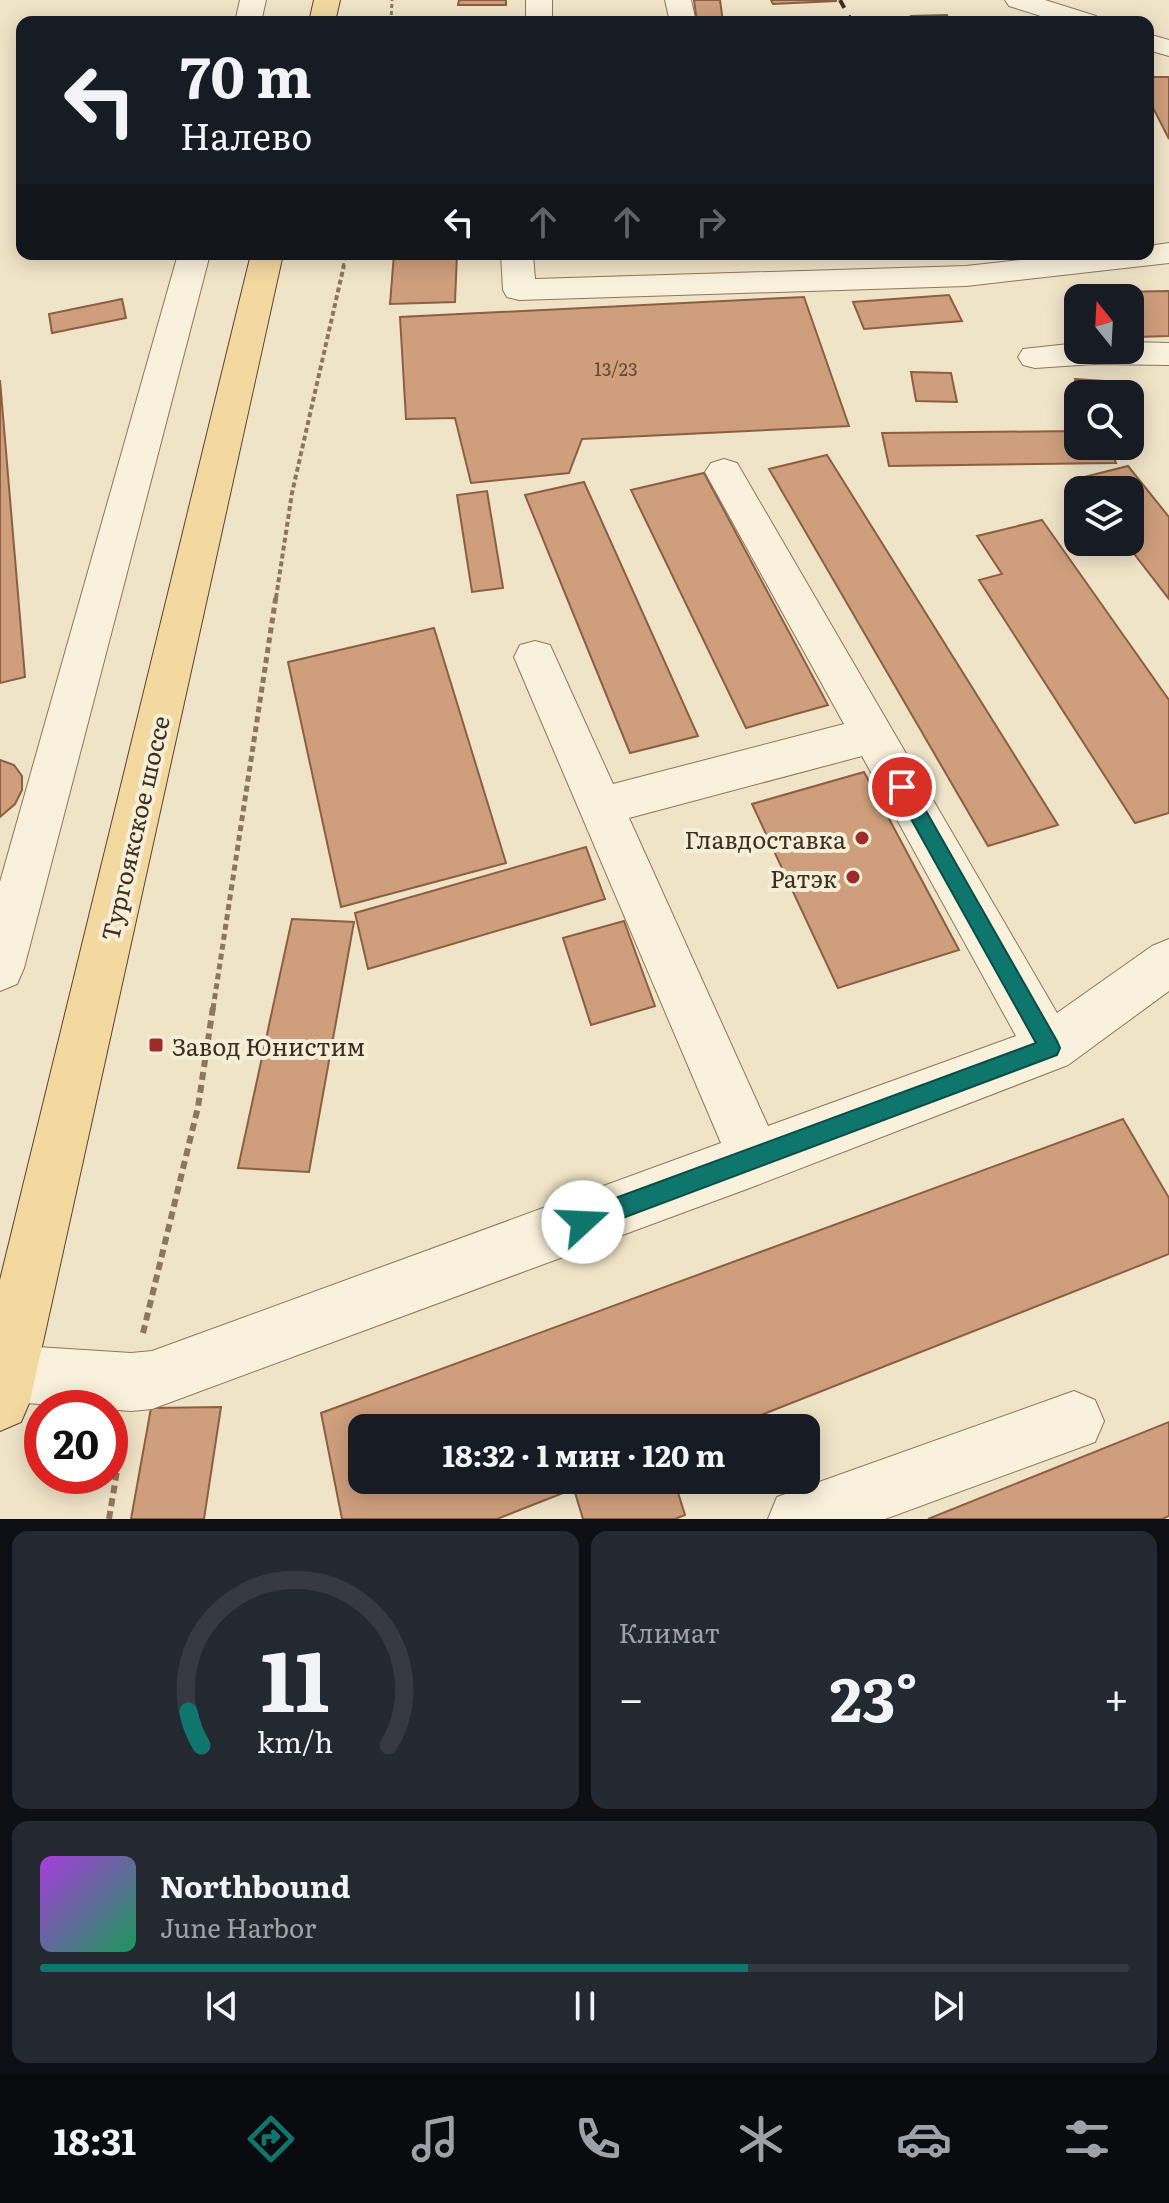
<!DOCTYPE html>
<html lang="ru">
<head>
<meta charset="utf-8">
<style>
	body { margin:0; font-family:Literata,serif; background:#242831; color:#f1f3f6; height:100vh; display:flex; flex-direction:column; font-size:30px; white-space:nowrap }
	* { box-sizing:border-box; margin:0 }
	p { font-size:26px; color:#9ea1a6 }
	.icon { flex:none; width:44px; height:44px; fill:none; stroke:currentColor; stroke-width:2; stroke-linecap:round; stroke-linejoin:round }
	.map { position:relative; height:1519px; overflow:hidden }
	.side { display:flex; flex-direction:column; gap:12px; padding:12px; background:#0d0f14; flex:1 }
	.side>* { flex:none }
	.hud { position:absolute; left:16px; top:16px; width:1138px; height:244px; border-radius:16px; box-shadow:0 4px 20px #0003; background:#171b24; color:#f1f3f6; overflow:hidden }
	.needle { width:52px; rotate:342deg }
	.tools { position:absolute; left:1064px; top:284px; display:grid; gap:16px }
	.tools a { display:grid; place-items:center; width:80px; height:80px; border-radius:16px; background:#171b24; box-shadow:0 4px 20px #0003; font-size:40px }
	.speed { position:absolute; left:24px; top:1390px; display:flex; gap:16px; font-size:40px; font-weight:700; text-align:center }
	.speed>* { display:grid; place-content:center; width:104px; height:104px; border-radius:50%; background:#171b24; box-shadow:0 4px 20px #0003; line-height:1 }
	.speed .limit { border:12px solid #d22; background:#fff; color:#111 }
	.pin { position:absolute; display:grid; place-items:center; width:68px; height:68px; color:#fff; margin:-34px; border:4px solid #fff; border-radius:50%; box-shadow:0 2px 8px #0007 }
	.me { position:absolute; width:88px; margin:-44px; rotate:70deg; stroke-linejoin:round; filter:drop-shadow(0 0 6px #0008) }
	.turn { display:flex; align-items:center; gap:28px; height:168px; padding:0 32px; font-size:36px }
	.turn .icon { width:104px; height:104px; stroke-width:2.5 }
	.turn b { display:block; font-size:56px; line-height:68px }
	.lanes { display:flex; align-items:center; height:76px; padding:0 32px; background:#0003; justify-content:center; gap:40px; direction:ltr }
	.lanes .off { opacity:.35 }
	.big { font-size:60px; font-weight:700; line-height:1.1 }
	.side .widget { flex:1; display:flex; flex-direction:column; justify-content:center; gap:12px; min-width:0; padding:0 28px; border-radius:16px; background:#242831 }
	.side .dial { align-items:center; gap:0 }
	.dial svg { height:208px; overflow:visible; fill:none; stroke:#363941; stroke-width:7; stroke-linecap:round; text-anchor:middle }
	.dial text { fill:#f1f3f6; stroke:none }
	.song { display:flex; align-items:center; gap:24px }
	.cover { width:96px; height:96px; border-radius:12px; background:linear-gradient(135deg,hsl(280 70% 55%),hsl(150 70% 35%)) }
	.played { height:8px; border-radius:4px; background:linear-gradient(90deg,#0f766e 65%,#363941 65%) }
	.keys { display:flex; justify-content:space-around; direction:ltr }
	.heat { display:flex; justify-content:space-between; align-items:center; font-size:44px; direction:ltr }
	.side .tiles { flex:1; display:grid; gap:12px; grid-template-columns:1fr 1fr }
	.widget:last-child { grid-column:span 2 }
	.trip { position:absolute; left:348px; top:1414px; width:472px; height:80px; border-radius:16px; background:#171b24; box-shadow:0 4px 20px #0003; font-weight:700; line-height:80px; text-align:center }
	.menu { display:flex; height:128px; justify-content:space-around; align-items:center; background:#090b0e; color:#9ea1a6 }
	.menu .icon { width:56px; height:56px }
	.menu .active { color:#0f766e }
	.menu b { font-size:36px; color:#f1f3f6 }
	.map>svg:first-child { display:block }
	.building { fill:#cf9f7d; stroke:#8d5f41; stroke-width:2 }
	.lines { fill:none; stroke-linecap:round; stroke-linejoin:round }
	.minor-casing { stroke:#8d765c; stroke-width:2 }
	.major-casing { stroke:#5b4430; stroke-width:2 }
	.path-far3 { stroke:#8d765c; stroke-width:3; stroke-dasharray:4 3; stroke-linecap:butt }
	.path-far2 { stroke:#8d765c; stroke-width:4; stroke-dasharray:5 3; stroke-linecap:butt }
	.path-far1 { stroke:#8d765c; stroke-width:5; stroke-dasharray:6 4; stroke-linecap:butt }
	.path { stroke:#8d765c; stroke-width:6; stroke-dasharray:8 5; stroke-linecap:butt }
	.minor { fill:#faf1dc; fill-rule:evenodd }
	.major { fill:#f3d9a0; fill-rule:evenodd }
	.rail { stroke:#3d2e20; stroke-width:4; stroke-dasharray:9 9; stroke-linecap:butt }
	.route { fill:#0f766e; stroke:#0a4d48; stroke-width:2 }
	.poi-dot { fill:#9e2a2b; stroke:#f7eed8; stroke-width:3 }
	.labels { text-anchor:middle; dominant-baseline:central; stroke-width:8; stroke-linejoin:round; paint-order:stroke }
	.far-number-label { font-size:18px; fill:#624a37 }
	.street-label { font-size:24px; fill:#3d2e20; stroke:#f7eed8 }
	.poi-label { font-size:24px; fill:#3d2e20; stroke:#f7eed8; text-anchor:end }
</style>
</head>
<body>
<div class="map">
<svg width="1169" height="1519" viewBox="0 0 1169 1519">
	<rect width="100%" height="100%" fill="#f0e4c8"/>
	<path class="building" d="M459 0H506V5H458Z
		M694 0H720L723 22H697Z
		M771 0H836V1L773 4Z
		M947 15 950 22H913L911 16Z
		M1148 77H1169V139L1148 98Z
		M394 254H457L455 302 390 304Z
		M1169 291V336L1136 337 1130 323V298H1119L1117 292Z
		M949 295 962 321 864 329 853 302Z
		M804 297 849 426 582 439 569 473 471 483 455 418 406 419 400 317Z
		M122 299 126 318 52 333 49 314Z
		M911 372 951 373 957 402 916 401Z
		M1075 379 1134 383 1142 413H1130V394H1078Z
		M0 380 25 677 0 683Z
		M1078 431V446H1110L1116 463 889 466 882 433Z
		M827 455 1058 825 988 846 769 469Z
		M1128 466 1169 517V599L1125 542H1130V490H1085L1076 479Z
		M704 473 828 705 746 728 631 490Z
		M584 482 698 736 630 753 525 495Z
		M487 491 503 588 472 592 457 495Z
		M1042 520 1169 700V813L1135 823 979 580 1002 574 977 536Z
		M434 628 506 863 341 907 288 662Z
		M0 760 14 765 22 776V790L15 804 0 817Z
		M864 772 959 950 838 988 752 804Z
		M586 847 605 899 368 969 355 913Z
		M292 919 354 922 309 1172 238 1168Z
		M624 921 655 1006 591 1025 563 938Z
		M1123 1119 1169 1198V1254L728 1428H362V1480H596L497 1519H342L321 1413Z
		M221 1407 204 1519H131L151 1408Z
		M1169 1422V1516L1162 1519H928Z
		M589 1480H674L685 1515 675 1519H583L573 1486Z"/>
	<g class="lines">
		<defs>
			<path id="minor" d="M240 0H266L261 22H235Z
				M526 0H552V22H526Z
				M665 0H691L696 22H670Z
				M1005 0H1045L1096 16 1100 22H1060L1009 6Z
				M1148 34 1169 40V56L1148 50Z
				M1169 243V263L966 286 519 300 507 297 503 290 501 254H533L535 279 966 266 1073 254H1148V246Z
				M178 254H210L24 968 17 984 0 991V882Z
				M1130 342 1169 343V365L1094 364 1035 368 1023 365 1018 357 1023 349 1078 343V350H1130Z
				M724 459 737 463 1057 1013 1152 946 1169 939V991L1068 1065 755 1186 152 1409 131 1411 0 1401V1347L6 1345 131 1353 152 1351 721 1143 514 657 520 645 535 641 550 645 613 784 844 724 705 472 711 463ZM862 756 1016 1036 768 1126 629 818Z
				M1074 1391 1095 1400 1104 1421 1095 1442 885 1519H768L777 1497Z"/>
			<path id="major" d="M314 0H340L335 22H309Z
				M251 254H283L30 1401 21 1422 0 1431V1280Z"/>
		</defs>
		<use href="#minor" class="minor-casing"/>
		<use href="#major" class="major-casing"/>
		<path class="path-far3" d="M391 22 392 0
			M343 267 346 254"/>
		<path class="path-far2" d="M276 598 292 493 344 265"/>
		<path class="path-far1" d="M213 1009 276 596"/>
		<path class="path" d="M143 1333 198 1107 213 1007
			M109 1519 124 1429"/>
		<use href="#minor" class="minor"/>
		<use href="#major" class="major"/>
		<path class="rail" d="M840 0 852 22"/>
	</g>
	<path class="route" d="M902 779 909 781 1057 1041 1060 1048 1057 1055 583 1233 575 1230 571 1222 575 1214 583 1210 1036 1043 896 792 893 787 896 781Z"/>
	<g class="poi-dot">
		<circle cx="862" cy="838" r="8"/>
		<circle cx="853" cy="877" r="8"/>
		<rect x="148" y="1037" width="16" height="16" rx="4"/>
	</g>
	<g class="labels">
		<g class="far-number-label">
			<text x="616" y="368">13/23</text>
		</g>
		<g class="street-label">
			<text transform="translate(134 828) rotate(-77)">Тургоякское шоссе</text>
		</g>
		<g class="poi-label">
			<text x="846" y="838">Главдоставка</text>
			<text x="837" y="877">Ратэк</text>
			<text x="172" y="1045" text-anchor="start">Завод Юнистим</text>
		</g>
	</g>
</svg>
<div class="tools">
<a><svg class="needle" viewBox="-14 -14 28 28"><path d="M0-13l5 13h-10z" fill="#e53935"/><path d="M0 13l5-13h-10z" fill="#9ea1a6"/></svg></a>
<a><svg class="icon" aria-label="search" viewBox="0 0 24 24"><circle cx="10" cy="10" r="6"/><path d="M15 15l6 6"/></svg></a>
<a><svg class="icon" aria-label="layers" viewBox="0 0 24 24"><path d="M12 4l9 5-9 5-9-5zM3 14l9 5 9-5"/></svg></a>
</div>
<div class="speed"><div class="limit">20</div></div>
<div class="pin" style="left:902px;top:787px;background:#d93025"><svg class="icon" aria-label="arrive" viewBox="0 0 24 24"><path d="M6 21V4h12l-3 4 3 4H6"/></svg></div>
<svg class="me" style="left:583px;top:1222px" viewBox="-20 -20 40 40"><circle r="19" fill="#fff"/><path d="M0-13L10 11 0 6-10 11z" fill="#0f766e"/></svg>
<div class="trip">18:32 · 1 мин · 120 m</div>
<div class="hud">
<div class="turn"><svg class="icon" aria-label="left" viewBox="0 0 24 24"><path d="M17 20v-9H6M10 6l-5 5 5 5"/></svg><div><b>70 m</b>Налево</div></div>
<div class="lanes"><svg class="icon" aria-label="left" viewBox="0 0 24 24"><path d="M17 20v-9H6M10 6l-5 5 5 5"/></svg><svg class="icon off" aria-label="ahead" viewBox="0 0 24 24"><path d="M12 20V5M6 11l6-6 6 6"/></svg><svg class="icon off" aria-label="ahead" viewBox="0 0 24 24"><path d="M12 20V5M6 11l6-6 6 6"/></svg><svg class="icon off" aria-label="right" viewBox="0 0 24 24"><path d="M7 20v-9h11M14 6l5 5-5 5"/></svg></div>
</div>
</div>
<section class="side">
<div class="tiles">
<div class="widget dial"><svg viewBox="0 0 100 80">
<path d="M14 69A42 42 0 1 1 86 69"/>
<path d="M14 69A42 42 0 0 1 9 56" stroke="#0f766e"/>
<text x="50" y="56" font-size="32" font-weight="700">11</text>
<text x="50" y="72" font-size="11">km/h</text>
</svg></div>
<div class="widget"><p>Климат</p>
<div class="heat"><a>−</a><b class="big">23°</b><a>+</a></div>
</div>
<div class="widget">
<div class="song"><i class="cover"></i><div><b>Northbound</b><p>June Harbor</p></div></div>
<div class="played"></div>
<div class="keys"><svg class="icon" aria-label="previous" viewBox="0 0 24 24"><path d="M18 5L8 12l10 7zM5 5v14"/></svg><svg class="icon" aria-label="pause" viewBox="0 0 24 24"><path d="M8 5v14M16 5v14"/></svg><svg class="icon" aria-label="next" viewBox="0 0 24 24"><path d="M6 5l10 7-10 7zM19 5v14"/></svg></div>
</div>
</div>
</section>
<nav class="menu">
<b>18:31</b>
<svg class="icon active" aria-label="directions" viewBox="0 0 24 24"><path d="M12 3l9 9-9 9-9-9zM9 14v-3h6M13 9l2 2-2 2"/></svg>
<svg class="icon" aria-label="music" viewBox="0 0 24 24"><path d="M9 18V5l10-2v13"/><circle cx="6" cy="18" r="3"/><circle cx="16" cy="16" r="3"/></svg>
<svg class="icon" aria-label="phone" viewBox="0 0 24 24"><path d="M5 4h4l2 5-3 2q2 4 5 5l2-3 5 2v4C11 20 4 13 5 4z"/></svg>
<svg class="icon" aria-label="climate" viewBox="0 0 24 24"><path d="M12 3v18M4 7l16 10M4 17L20 7"/></svg>
<svg class="icon" aria-label="car" viewBox="0 0 24 24"><path d="M5 17H2v-5l4-1 3-4h7l3 4 3 1v5h-3M9 17h6M6 11h13"/><circle cx="7" cy="17" r="2"/><circle cx="17" cy="17" r="2"/></svg>
<svg class="icon" aria-label="filters" viewBox="0 0 24 24"><path d="M4 7h16M4 17h16"/><circle cx="9" cy="7" r="2"/><circle cx="15" cy="17" r="2"/></svg>
</nav>
</body>
</html>
